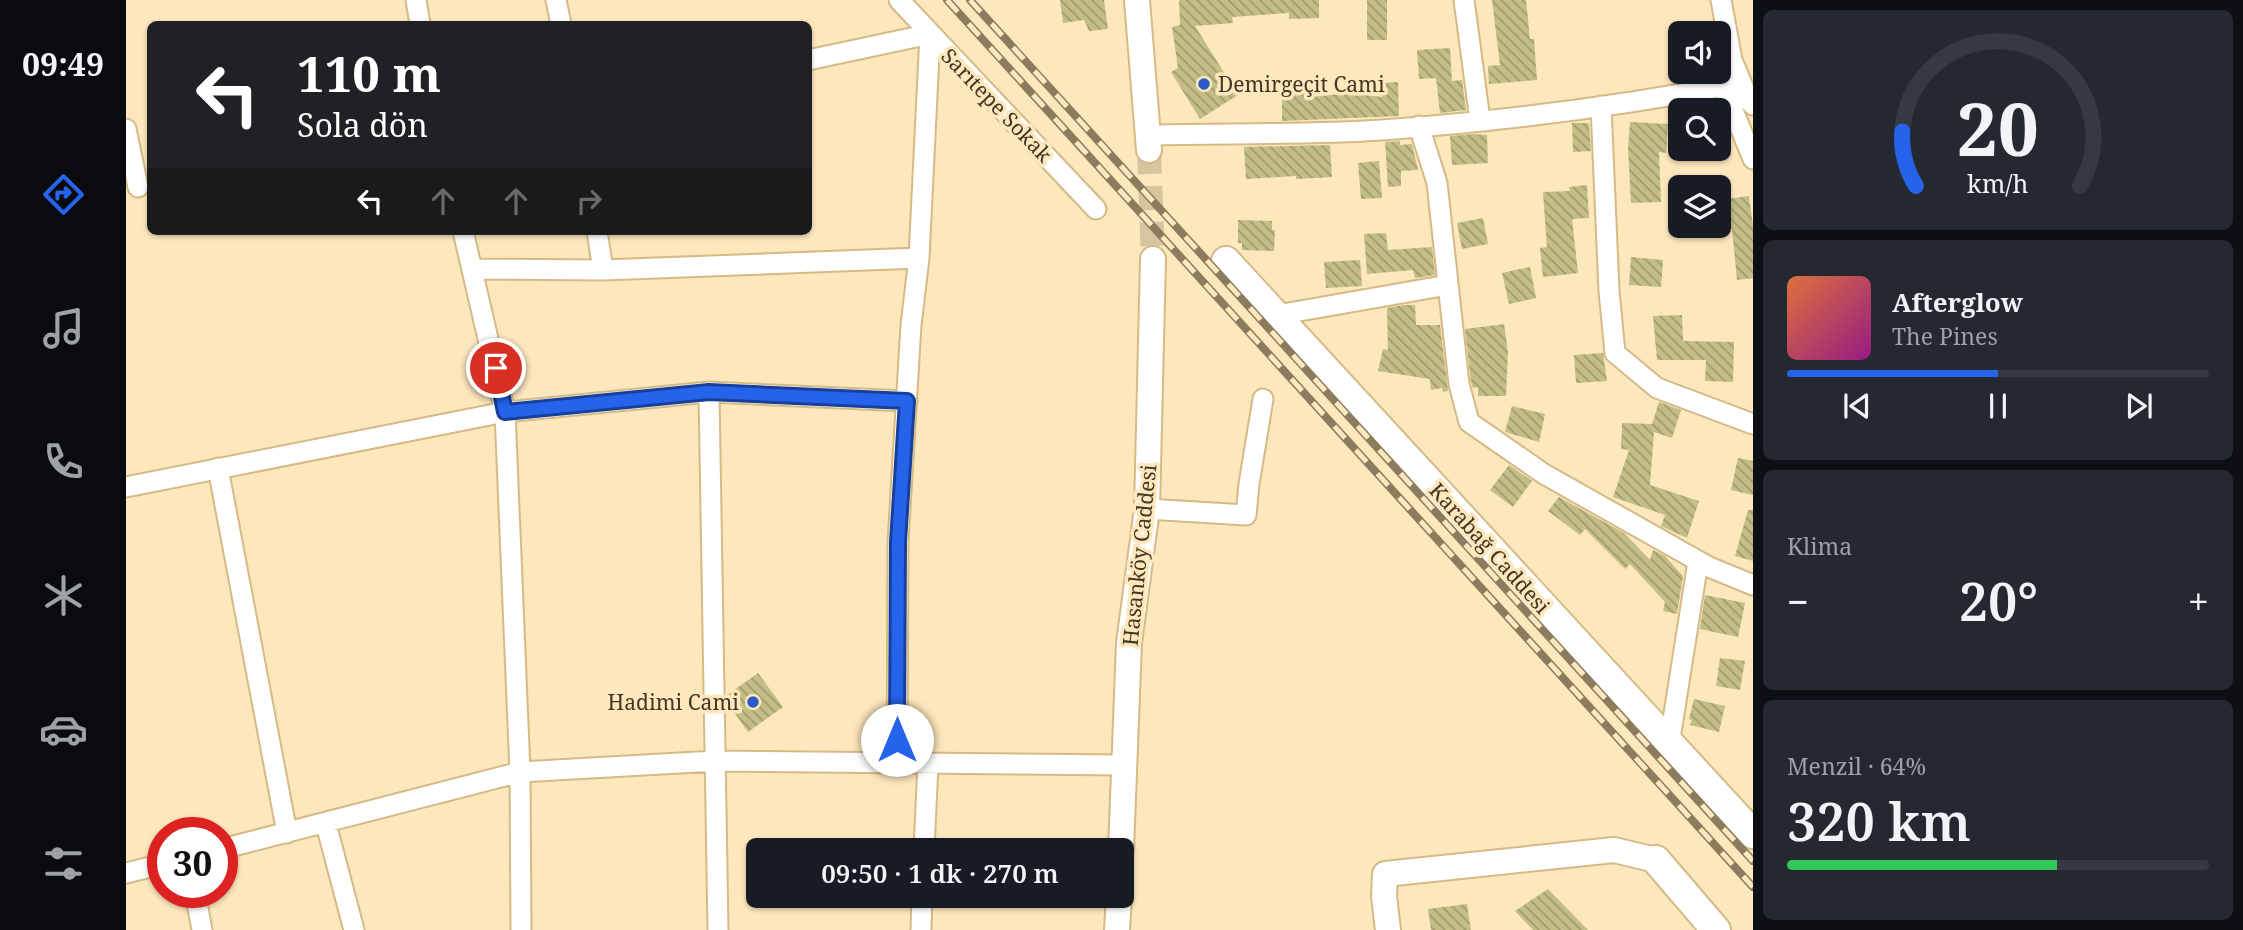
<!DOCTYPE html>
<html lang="tr">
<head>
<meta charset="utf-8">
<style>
	body { margin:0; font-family:"Noto Serif",serif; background:#242831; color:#f1f3f6; height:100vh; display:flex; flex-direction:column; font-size:26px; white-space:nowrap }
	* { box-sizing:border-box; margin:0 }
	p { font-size:23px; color:#9ea1a6 }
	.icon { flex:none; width:38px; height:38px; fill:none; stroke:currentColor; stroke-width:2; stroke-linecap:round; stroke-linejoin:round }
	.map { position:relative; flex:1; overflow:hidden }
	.sheet { display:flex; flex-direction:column; gap:10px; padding:10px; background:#0d0f14; width:490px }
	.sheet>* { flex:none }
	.hud { position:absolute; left:21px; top:21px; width:665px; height:214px; border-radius:10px; box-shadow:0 2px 5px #0004; background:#202124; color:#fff; overflow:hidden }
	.tools { position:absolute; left:1542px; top:21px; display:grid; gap:14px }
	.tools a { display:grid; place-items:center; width:63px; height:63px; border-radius:10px; background:#171b24; box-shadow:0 2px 5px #0004; font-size:35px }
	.speed { position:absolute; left:21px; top:817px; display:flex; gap:14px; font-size:35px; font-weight:700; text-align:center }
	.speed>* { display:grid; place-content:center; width:91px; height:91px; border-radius:50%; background:#171b24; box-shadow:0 2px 5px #0004; line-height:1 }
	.speed .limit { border:10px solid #d22; background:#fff; color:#111 }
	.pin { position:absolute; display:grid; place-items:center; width:60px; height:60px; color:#fff; margin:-30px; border:4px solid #fff; border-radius:50%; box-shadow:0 2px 7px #0007 }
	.me { position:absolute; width:77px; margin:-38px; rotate:0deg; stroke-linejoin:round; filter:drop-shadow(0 0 5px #0008) }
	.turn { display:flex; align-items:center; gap:24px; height:147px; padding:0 35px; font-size:32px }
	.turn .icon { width:91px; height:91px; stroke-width:2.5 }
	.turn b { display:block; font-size:49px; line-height:60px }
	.lanes { display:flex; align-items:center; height:66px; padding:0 35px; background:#0003; justify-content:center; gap:35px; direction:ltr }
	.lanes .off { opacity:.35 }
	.big { font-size:52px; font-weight:600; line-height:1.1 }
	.sheet .card { flex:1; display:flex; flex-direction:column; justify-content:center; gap:10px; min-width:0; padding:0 24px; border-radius:10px; background:#242831 }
	.sheet .dial { align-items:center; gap:0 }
	.dial svg { height:182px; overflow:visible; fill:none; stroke:#363941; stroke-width:7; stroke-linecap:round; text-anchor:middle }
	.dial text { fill:#f1f3f6; stroke:none }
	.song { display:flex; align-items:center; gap:21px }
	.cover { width:84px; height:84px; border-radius:10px; background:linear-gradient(135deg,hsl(20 70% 55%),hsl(310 70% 35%)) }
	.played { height:7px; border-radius:4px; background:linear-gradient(90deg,#2563eb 50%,#363941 50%) }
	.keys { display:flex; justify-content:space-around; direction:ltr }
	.heat { display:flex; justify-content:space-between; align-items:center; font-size:38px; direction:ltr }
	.charge { height:10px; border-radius:5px; background:linear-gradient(90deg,#34c759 64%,#363941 0) }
	.trip { position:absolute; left:620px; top:838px; width:388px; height:70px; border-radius:10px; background:#171b24; box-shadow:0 2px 5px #0004; font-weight:600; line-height:70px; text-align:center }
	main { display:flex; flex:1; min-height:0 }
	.menu { display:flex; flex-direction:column; width:126px; justify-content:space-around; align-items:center; background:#090b0e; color:#9ea1a6 }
	.menu .icon { width:49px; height:49px }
	.menu .active { color:#2563eb }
	.menu b { font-size:32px; color:#f1f3f6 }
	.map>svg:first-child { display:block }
	.building { fill:url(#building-back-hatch) }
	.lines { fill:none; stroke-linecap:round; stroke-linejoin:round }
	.tertiary-tunnel { stroke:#d8c49e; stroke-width:24; stroke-dasharray:24 12; stroke-linecap:butt }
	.minor-casing { stroke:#d5ba86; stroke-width:23 }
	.tertiary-casing { stroke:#d5ba86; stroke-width:28 }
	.secondary-casing { stroke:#d5ba86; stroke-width:32 }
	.minor { stroke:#fff; stroke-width:19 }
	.tertiary { stroke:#fff; stroke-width:24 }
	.secondary { stroke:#fff; stroke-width:28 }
	.rail-casing { stroke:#8b7c5e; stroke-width:8 }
	.rail { stroke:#fde7bd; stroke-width:5; stroke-dasharray:16; stroke-linecap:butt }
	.route-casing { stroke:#184099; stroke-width:18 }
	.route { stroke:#2563eb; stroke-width:12 }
	.poi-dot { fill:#2b59c7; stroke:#fde7bd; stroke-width:2.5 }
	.labels { text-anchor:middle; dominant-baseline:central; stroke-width:7; stroke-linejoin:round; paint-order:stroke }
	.poi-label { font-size:21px; fill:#423722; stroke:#fde7bd; text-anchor:start }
	.street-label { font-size:21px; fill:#423722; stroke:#fde7bd }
</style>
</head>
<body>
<main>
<nav class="menu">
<b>09:49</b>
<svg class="icon active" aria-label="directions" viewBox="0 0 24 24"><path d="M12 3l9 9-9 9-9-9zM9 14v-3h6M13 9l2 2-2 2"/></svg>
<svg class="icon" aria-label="music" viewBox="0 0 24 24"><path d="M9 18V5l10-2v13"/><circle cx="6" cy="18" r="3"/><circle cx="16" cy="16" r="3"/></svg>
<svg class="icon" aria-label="phone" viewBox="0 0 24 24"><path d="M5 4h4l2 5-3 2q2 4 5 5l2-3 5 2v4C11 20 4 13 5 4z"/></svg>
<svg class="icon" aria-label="climate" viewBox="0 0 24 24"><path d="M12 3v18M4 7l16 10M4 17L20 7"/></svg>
<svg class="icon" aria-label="car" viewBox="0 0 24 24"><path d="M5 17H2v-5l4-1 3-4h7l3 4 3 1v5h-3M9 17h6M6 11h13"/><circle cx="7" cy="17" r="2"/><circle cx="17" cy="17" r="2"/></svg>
<svg class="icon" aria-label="filters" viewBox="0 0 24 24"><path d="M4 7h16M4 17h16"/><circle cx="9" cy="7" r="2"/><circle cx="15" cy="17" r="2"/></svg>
</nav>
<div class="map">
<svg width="1627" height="930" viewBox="0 0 1627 930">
	<defs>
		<pattern id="building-back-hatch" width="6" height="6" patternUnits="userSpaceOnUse" patternTransform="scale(1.75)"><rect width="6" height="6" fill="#c3be86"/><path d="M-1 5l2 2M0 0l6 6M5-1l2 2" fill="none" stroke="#a09b6d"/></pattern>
	</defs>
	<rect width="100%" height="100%" fill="#fde7bd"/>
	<path class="building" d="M934 0H978L982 29 963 31 958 20 937 23Z
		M1053 0H1193V18L1163 19V13L1106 17 1107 23 1069 26 1112 95 1074 119 1045 72 1052 68 1046 27 1054 25Z
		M1241 0H1261V40H1241Z
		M1366 0H1400L1404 39H1408L1411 80 1363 84 1362 66 1374 65Z
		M1324 48 1326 81 1336 80 1340 110 1314 113 1310 78 1293 79 1291 50Z
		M1272 82 1273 116 1156 121V93H1184V97L1225 93 1256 97V83Z
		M1504 122 1542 124 1540 153 1533 152 1535 202 1505 203 1502 149Z
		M1446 123H1463L1465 151 1447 152Z
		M1348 134 1361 135 1362 163 1326 165 1324 136Z
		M1274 141V145L1286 144 1292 170 1275 171V186L1262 187 1259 142Z
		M1204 145 1206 177 1170 179V176L1120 179 1118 147Z
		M1253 161 1256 198 1235 199 1232 163Z
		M1461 185 1463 218 1446 219 1452 273 1417 277 1414 248 1421 247 1417 192 1444 191 1443 187Z
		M1623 196 1627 227V278L1611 280 1606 229 1592 230V200Z
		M1357 218 1362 244 1336 249 1331 223Z
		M1112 220 1146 221V230H1149L1148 251 1116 250V243H1112Z
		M1260 233 1262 250 1306 247 1309 275 1289 278 1287 270 1241 274 1238 234Z
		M1505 257 1537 260 1535 287 1503 285Z
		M1234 260 1236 286 1200 288 1198 262Z
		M1404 267 1410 298 1383 304 1376 273Z
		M1278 305H1289L1290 325H1314L1322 391 1317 392 1316 388 1305 390 1304 379 1252 371 1257 349 1262 350 1261 308Z
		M1556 315 1557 341 1608 342 1607 382 1579 381 1580 360H1531L1527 316Z
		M1378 324 1382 352 1380 396H1352V387L1347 388 1345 382 1339 329Z
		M1477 353 1481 381 1450 383 1448 355Z
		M1533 402 1555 410 1546 438 1528 432 1524 485 1573 501 1561 538 1535 526 1539 515 1487 497 1503 450 1495 449 1496 423 1526 424Z
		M1386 406 1419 414 1413 442 1379 432Z
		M1612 458 1627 461V495L1605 490Z
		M1383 465 1406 481 1387 507 1364 490Z
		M1433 497 1498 533 1524 560 1527 550 1539 556 1557 576 1551 614 1537 611 1539 602 1504 564 1499 569 1459 529 1454 535 1422 511Z
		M1622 510H1627V561L1609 556Z
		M1579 595 1619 603 1612 637 1574 629Z
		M1594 658 1619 661 1614 690 1590 686Z
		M632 673 657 707 622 732 600 701V696Z
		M1568 699 1599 706 1593 732 1564 725 1566 720 1563 719Z
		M1422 889 1462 930H1407L1389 911Z
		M1341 904 1345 930H1305L1302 909Z"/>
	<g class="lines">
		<path class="tertiary-tunnel" d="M1023 150 1027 259"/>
		<defs>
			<path id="minor" d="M290 0 294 24
				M430 0 435 24
				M773 0 970 209
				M1338 0 1354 120
				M1595 0 1606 60 1623 101 1627 105
				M682 60 804 34 793 258 785 325 772 542 771 763
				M1597 86 1627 159
				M1475 106 1483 291 1489 353 1531 388 1627 424
				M1293 126 1311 183 1333 384 1343 422 1418 474 1583 567 1627 585
				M0 129 12 187
				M1022 135C1100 133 1179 135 1256 130 1376 121 1497 106 1615 83
				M337 231 379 412 394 772 395 930
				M471 231 477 270
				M346 269 477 270 793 258
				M1151 315 1322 285
				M583 392 592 930
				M92 468 161 833
				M0 487 379 412 583 392 781 401
				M1021 509 1120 515 1123 484 1137 399
				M1543 745 1572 562
				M200 824 228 930
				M96 849 394 772 589 761 998 765
				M798 850 802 764
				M0 873 37 864
				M69 892 76 930
				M795 930 796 896"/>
			<path id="tertiary" d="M1011 0 1023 150
				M995 850 1003 643 1021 509 1027 259
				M991 930 993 896
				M1262 930 1258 896 1259 874 1488 850 1530 860"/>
			<path id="secondary" d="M1100 261 1627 834
				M1530 860 1590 930"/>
		</defs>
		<use href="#minor" class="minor-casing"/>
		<use href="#tertiary" class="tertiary-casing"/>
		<use href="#secondary" class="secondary-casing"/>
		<use href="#minor" class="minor"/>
		<use href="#tertiary" class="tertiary"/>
		<use href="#secondary" class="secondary"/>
		<defs>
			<path id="rail" d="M821 0 1627 887
				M844 0 1627 861"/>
		</defs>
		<use href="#rail" class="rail-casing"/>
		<use href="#rail" class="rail"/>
	</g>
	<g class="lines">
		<defs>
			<path id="route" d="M370 368 379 412 583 392 781 401 772 542 771 740"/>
		</defs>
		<use href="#route" class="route-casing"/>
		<use href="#route" class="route"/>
	</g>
	<g class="poi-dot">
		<circle cx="1078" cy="84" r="7"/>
		<circle cx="627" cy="702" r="7"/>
	</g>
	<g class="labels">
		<g class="poi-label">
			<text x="1092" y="84">Demirgeçit Cami</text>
			<text x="613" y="702" text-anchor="end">Hadimi Cami</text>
		</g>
		<g class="street-label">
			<text transform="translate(871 105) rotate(46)">Sarıtepe Sokak</text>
			<text transform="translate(1364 548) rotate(48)">Karabağ Caddesi</text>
			<text transform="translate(1013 555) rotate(-84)">Hasanköy Caddesi</text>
		</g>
	</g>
</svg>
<div class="tools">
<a><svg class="icon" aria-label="sound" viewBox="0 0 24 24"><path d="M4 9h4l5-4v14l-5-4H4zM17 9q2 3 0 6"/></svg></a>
<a><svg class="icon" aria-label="search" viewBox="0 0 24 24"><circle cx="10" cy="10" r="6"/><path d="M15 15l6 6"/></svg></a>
<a><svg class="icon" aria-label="layers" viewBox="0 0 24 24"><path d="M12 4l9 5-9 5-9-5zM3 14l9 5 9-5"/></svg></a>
</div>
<div class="speed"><div class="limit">30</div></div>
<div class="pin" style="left:370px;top:368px;background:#d93025"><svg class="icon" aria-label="arrive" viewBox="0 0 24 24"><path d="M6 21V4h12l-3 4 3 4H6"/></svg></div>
<svg class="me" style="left:771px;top:740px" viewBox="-20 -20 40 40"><circle r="19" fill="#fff"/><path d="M0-13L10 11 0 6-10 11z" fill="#2563eb"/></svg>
<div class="trip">09:50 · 1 dk · 270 m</div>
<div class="hud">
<div class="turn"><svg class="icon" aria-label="left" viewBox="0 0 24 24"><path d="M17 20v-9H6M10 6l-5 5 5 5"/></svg><div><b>110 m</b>Sola dön</div></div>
<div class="lanes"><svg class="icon" aria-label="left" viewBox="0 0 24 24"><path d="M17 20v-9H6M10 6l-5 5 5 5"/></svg><svg class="icon off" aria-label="ahead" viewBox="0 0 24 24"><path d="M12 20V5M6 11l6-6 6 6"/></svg><svg class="icon off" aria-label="ahead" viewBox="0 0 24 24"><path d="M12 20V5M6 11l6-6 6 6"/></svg><svg class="icon off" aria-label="right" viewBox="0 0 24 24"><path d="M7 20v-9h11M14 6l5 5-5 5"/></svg></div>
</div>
</div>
<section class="sheet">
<div class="card dial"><svg viewBox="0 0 100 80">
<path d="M14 69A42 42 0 1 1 86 69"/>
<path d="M14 69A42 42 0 0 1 8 45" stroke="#2563eb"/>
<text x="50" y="56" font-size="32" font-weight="700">20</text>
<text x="50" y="72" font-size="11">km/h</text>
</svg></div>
<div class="card">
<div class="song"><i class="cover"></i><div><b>Afterglow</b><p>The Pines</p></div></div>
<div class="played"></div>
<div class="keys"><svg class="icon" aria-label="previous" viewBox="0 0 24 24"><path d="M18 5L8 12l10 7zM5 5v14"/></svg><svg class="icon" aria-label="pause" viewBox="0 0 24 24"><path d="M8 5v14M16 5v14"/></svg><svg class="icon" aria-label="next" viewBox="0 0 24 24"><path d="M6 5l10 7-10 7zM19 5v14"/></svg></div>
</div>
<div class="card"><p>Klima</p>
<div class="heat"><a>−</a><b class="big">20°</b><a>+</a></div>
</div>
<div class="card"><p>Menzil · 64%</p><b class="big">320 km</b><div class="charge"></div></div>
</section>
</main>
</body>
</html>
